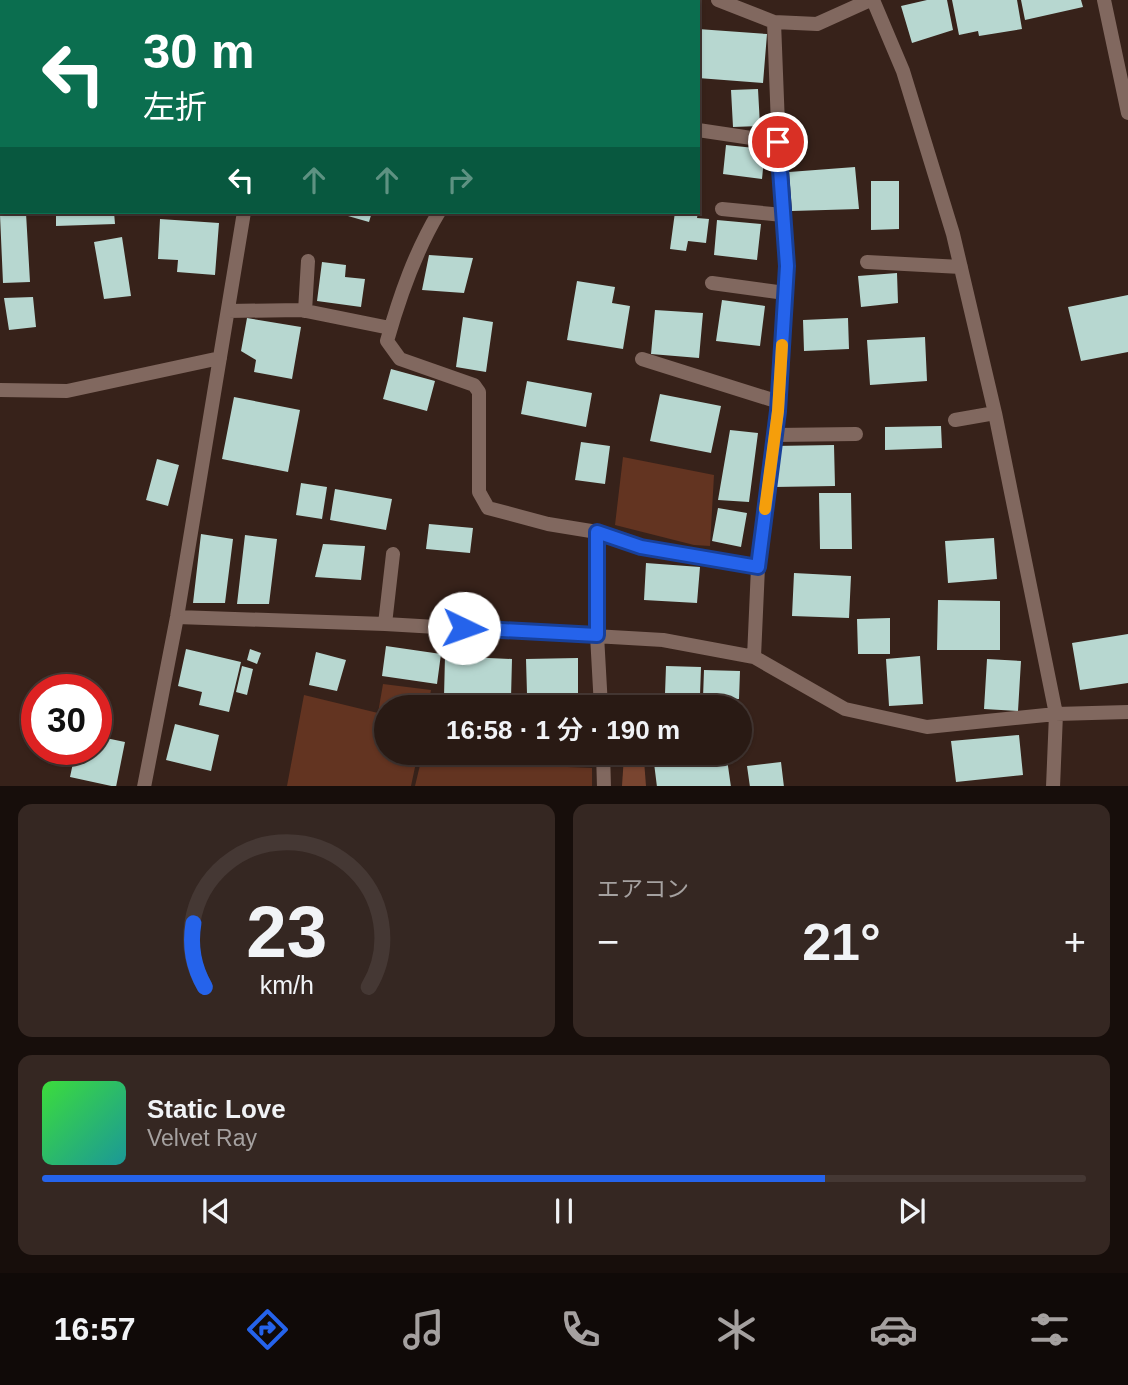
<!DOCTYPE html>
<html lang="ja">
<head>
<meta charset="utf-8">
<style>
	body { margin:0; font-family:Arial,"Noto Sans JP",sans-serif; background:#352722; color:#f1f3f6; height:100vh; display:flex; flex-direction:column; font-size:26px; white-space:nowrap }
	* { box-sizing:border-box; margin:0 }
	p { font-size:23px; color:#a5a1a0 }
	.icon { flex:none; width:38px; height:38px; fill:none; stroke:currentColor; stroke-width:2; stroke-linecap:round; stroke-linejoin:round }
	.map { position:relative; height:786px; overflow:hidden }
	.details { display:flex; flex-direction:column; gap:18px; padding:18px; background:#170e0b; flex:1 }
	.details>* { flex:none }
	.top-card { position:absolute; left:0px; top:0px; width:700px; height:214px; box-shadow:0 2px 5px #0004,0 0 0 2px #453834; background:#0b6e4f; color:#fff; overflow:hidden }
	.speed { position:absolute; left:21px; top:674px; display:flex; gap:14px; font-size:35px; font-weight:700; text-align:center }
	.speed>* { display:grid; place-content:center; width:91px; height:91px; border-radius:50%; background:#291a14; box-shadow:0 2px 5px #0004,0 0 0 2px #453834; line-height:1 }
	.speed .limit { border:10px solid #d22; background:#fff; color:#111 }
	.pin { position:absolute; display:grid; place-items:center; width:60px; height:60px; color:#fff; margin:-30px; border:4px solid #fff; border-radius:50%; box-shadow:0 2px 7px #0007 }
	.me { position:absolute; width:77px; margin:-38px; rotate:93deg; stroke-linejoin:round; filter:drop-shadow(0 0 5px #0008) }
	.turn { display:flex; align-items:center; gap:24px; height:147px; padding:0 28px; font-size:32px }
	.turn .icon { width:91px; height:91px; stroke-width:2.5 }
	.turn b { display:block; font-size:49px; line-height:60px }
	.lanes { display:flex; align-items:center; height:66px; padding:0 28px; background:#0003; justify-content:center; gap:35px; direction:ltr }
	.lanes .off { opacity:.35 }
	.big { font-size:52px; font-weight:600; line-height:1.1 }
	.details .widget { flex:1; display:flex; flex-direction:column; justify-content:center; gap:10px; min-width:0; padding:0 24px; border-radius:14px; background:#352722 }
	.details .dial { align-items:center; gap:0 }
	.dial svg { height:182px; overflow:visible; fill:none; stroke:#453834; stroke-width:7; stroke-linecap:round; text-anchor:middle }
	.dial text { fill:#f1f3f6; stroke:none }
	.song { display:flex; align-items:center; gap:21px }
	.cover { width:84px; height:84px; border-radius:10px; background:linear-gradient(135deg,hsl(120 70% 55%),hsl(180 70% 35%)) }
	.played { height:7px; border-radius:4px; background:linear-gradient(90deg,#2563eb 75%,#453834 75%) }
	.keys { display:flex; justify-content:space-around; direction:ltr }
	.heat { display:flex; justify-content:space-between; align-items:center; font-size:38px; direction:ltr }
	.details .tiles { flex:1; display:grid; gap:18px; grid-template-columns:1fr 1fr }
	.widget:last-child { grid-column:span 2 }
	.trip { position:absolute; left:374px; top:695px; width:378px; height:70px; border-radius:35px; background:#291a14; box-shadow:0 2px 5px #0004,0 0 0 2px #453834; font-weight:600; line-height:70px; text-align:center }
	.tab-bar { display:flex; height:112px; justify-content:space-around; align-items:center; background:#100a08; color:#a5a1a0 }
	.tab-bar .icon { width:49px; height:49px }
	.tab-bar .active { color:#2563eb }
	.tab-bar b { font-size:32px; color:#f1f3f6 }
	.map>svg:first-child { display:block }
	.green { fill:#633421 }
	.forest { fill:#794530 }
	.building { fill:#b7d7d0 }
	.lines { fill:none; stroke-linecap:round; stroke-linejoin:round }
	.street { stroke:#81685f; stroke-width:14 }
	.route-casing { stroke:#184099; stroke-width:18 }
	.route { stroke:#2563eb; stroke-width:12 }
	.slow { stroke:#f59e0b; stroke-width:12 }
</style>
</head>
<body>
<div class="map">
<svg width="1128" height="787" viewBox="0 0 1128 787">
	<rect width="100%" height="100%" fill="#37221a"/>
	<path class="green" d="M623 457 714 475 710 546 694 545 615 525Z
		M383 684 431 690 428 707H387V752L418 753 411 786H287L304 695 378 713Z
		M421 761 592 768V786H415Z"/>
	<path class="forest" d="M631 753H639L644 760 646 786H622L624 756Z"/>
	<path class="building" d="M927 0H947L953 30 912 43 901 6Z
		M952 0H1017L1022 29 979 36 978 31 959 35Z
		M1021 0H1081L1083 7 1025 20Z
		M698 29 767 34 763 83 698 78Z
		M758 89 760 126 733 127 731 90Z
		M726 145 765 149 762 179 723 174Z
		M855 167 859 209 792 211 789 172Z
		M871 181H899V229L871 230Z
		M56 212H114L115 224 56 226Z
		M334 212H372L369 222Z
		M675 212H698L697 218 709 219 706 243 688 241 686 251 670 249Z
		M26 213 30 282 3 283 0 215Z
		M160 219 219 223 215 275 177 272 178 260 158 259Z
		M717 220 761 224 757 260 714 255Z
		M122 237 131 296 104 299 94 242Z
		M429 255 473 258 464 293 422 290Z
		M322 262 346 265 345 277 365 279 361 307 317 301Z
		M897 273 898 303 861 307 858 276Z
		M577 281 615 287 612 303 630 306 623 349 567 340Z
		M1128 295V352L1081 361 1068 307Z
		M33 297 36 327 9 330 4 298Z
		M722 300 765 306 760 346 716 341Z
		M655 310 703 313 699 358 651 354Z
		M463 317 493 322 486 372 456 367Z
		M247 318 301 327 292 379 254 372 256 360 241 351Z
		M848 318 849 349 804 351 803 320Z
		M925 337 927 381 870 385 867 340Z
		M391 369 435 381 427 411 383 399Z
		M527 381 592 393 586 427 521 414Z
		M660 394 721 406 711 453 650 441Z
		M234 397 300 410 288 472 222 459Z
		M941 426 942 448 885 450V427Z
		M730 430 758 433 749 502 718 500Z
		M581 442 610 446 605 484 575 480Z
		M834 445 835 486 774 487 773 446Z
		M157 459 179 465 168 506 146 500Z
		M301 483 327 487 322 519 296 515Z
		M335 489 392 499 386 530 330 520Z
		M819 493H851L852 549H820Z
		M718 508 747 513 741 547 712 541Z
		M429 524 473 528 470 553 426 549Z
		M201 534 233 539 225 603H193Z
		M245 535 277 539 269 604H237Z
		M994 538 997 579 948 583 945 541Z
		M323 544 365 546 361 580 315 577Z
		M646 563 700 567 697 603 644 600Z
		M794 573 851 576 849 618 792 616Z
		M938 600 1000 601V650H937Z
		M890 618V654H858L857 619Z
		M1128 634V683L1080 690 1072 643Z
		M386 646 441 654 437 684 382 676Z
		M186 649 241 662 229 712 199 705 202 692 178 686Z
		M250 649 261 653 257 664 247 660Z
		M316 652 346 660 337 691 309 685Z
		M445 656 512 659 511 698 444 697Z
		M920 656 923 704 889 706 886 659Z
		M578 658V693L527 694 526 659Z
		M987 659 1021 661 1018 711 984 709Z
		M242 666 253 669 247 695 236 692Z
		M666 666 701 667 700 695 665 694Z
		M704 670 740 671 739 699 703 698Z
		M682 699 683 707H628V705Z
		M175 724 219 735 211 771 166 760Z
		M1019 735 1023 775 956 782 951 741Z
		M96 736 125 742 116 787 70 777 76 749H96Z
		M726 752 731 787H657L653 755Z
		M781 762 784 787H750L747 766Z"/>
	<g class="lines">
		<path class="street" d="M483 0 484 2
			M718 0 774 22 817 24 870 0
			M873 0 903 71 953 234 995 413 1056 714 1053 787
			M1104 0 1128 113
			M278 2V0
			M698 130 778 142
			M0 152 2 151
			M722 209 783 215
			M439 212C415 252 400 295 387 341L400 359 474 385 479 392V492L488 508 548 524 597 532 641 547 758 567 778 411 787 266 779 151 774 22
			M867 262 961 267
			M712 283 785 293
			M228 311 301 310 390 328
			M305 311 308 261
			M642 359 779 402
			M0 390 67 391 220 358
			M955 420 995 413
			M775 435 856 434
			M597 532V635L601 707
			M177 617 385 624 663 640 754 657 845 709 927 727 1056 714 1128 712
			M385 624 393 554
			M754 657 758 567
			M603 752 604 787
			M144 787 177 617 244 212"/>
	</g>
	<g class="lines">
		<defs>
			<path id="route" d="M464 628 597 635V532L641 547 758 567 778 411 787 266 778 142"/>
		</defs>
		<use href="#route" class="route-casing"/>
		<use href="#route" class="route"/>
		<path class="slow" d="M765 509 778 411 782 345"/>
	</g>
</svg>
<div class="speed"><div class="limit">30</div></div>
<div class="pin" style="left:778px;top:142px;background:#d93025"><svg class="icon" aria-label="arrive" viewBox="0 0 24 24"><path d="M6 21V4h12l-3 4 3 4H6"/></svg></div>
<svg class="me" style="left:464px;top:628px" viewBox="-20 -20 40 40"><circle r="19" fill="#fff"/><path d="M0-13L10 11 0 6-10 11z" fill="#2563eb"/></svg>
<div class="trip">16:58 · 1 分 · 190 m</div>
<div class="top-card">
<div class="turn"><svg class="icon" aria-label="left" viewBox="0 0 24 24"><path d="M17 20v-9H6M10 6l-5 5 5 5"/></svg><div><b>30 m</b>左折</div></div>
<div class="lanes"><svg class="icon" aria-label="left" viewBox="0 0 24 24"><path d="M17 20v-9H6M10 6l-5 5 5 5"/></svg><svg class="icon off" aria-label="ahead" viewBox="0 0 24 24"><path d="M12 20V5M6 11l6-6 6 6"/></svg><svg class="icon off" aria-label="ahead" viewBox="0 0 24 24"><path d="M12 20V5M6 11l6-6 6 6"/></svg><svg class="icon off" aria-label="right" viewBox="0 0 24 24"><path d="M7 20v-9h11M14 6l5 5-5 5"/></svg></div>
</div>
</div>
<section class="details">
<div class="tiles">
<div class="widget dial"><svg viewBox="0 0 100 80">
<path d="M14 69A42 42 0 1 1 86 69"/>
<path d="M14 69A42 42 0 0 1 9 41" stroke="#2563eb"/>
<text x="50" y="56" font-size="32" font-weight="700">23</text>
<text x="50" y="72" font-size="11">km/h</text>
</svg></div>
<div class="widget"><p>エアコン</p>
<div class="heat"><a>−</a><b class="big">21°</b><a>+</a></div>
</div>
<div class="widget">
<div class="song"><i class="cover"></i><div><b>Static Love</b><p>Velvet Ray</p></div></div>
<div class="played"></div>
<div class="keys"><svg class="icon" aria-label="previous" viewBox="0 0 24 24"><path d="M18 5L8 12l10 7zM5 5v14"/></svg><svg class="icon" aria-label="pause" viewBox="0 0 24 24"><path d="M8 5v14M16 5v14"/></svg><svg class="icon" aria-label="next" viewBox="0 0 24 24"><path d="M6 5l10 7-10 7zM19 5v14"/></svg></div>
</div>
</div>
</section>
<nav class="tab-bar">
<b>16:57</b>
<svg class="icon active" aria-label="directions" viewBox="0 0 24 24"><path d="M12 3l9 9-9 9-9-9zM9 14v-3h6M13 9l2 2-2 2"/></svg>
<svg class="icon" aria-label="music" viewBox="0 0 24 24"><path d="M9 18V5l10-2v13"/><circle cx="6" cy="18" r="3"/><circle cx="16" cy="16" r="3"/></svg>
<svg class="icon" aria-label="phone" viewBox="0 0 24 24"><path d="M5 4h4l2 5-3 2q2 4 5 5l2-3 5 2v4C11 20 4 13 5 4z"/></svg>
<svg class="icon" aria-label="climate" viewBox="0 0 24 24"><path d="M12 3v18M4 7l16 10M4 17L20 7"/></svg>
<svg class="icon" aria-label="car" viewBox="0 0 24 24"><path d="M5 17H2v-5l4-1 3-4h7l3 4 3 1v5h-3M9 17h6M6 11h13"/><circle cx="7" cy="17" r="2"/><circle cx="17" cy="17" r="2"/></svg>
<svg class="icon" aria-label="filters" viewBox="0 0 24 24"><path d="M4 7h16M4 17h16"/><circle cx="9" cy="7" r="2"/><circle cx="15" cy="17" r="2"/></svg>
</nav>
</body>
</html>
